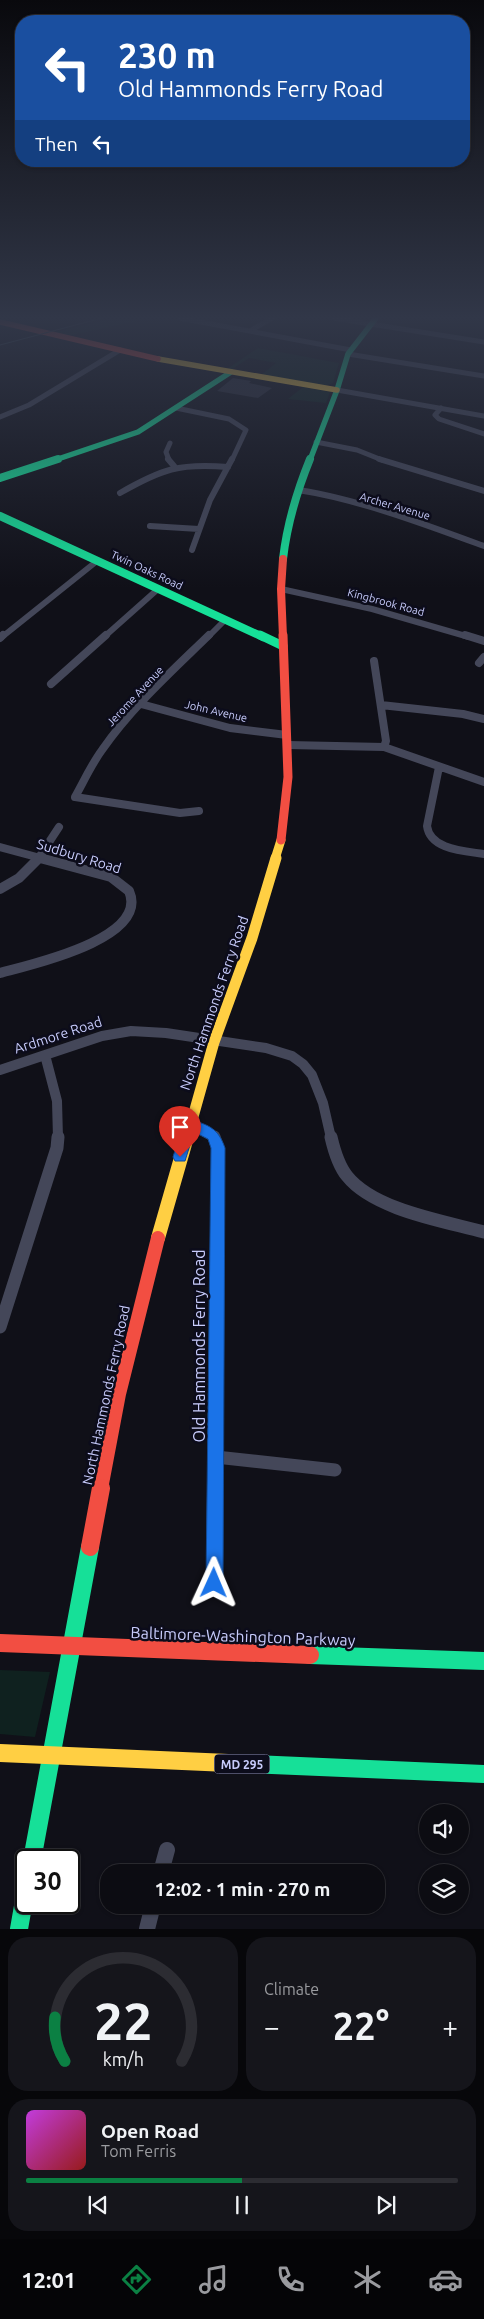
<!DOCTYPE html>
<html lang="en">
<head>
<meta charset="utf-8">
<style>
	body { margin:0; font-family:Ubuntu,sans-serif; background:#15151b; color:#f1f3f6; height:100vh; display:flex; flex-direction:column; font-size:19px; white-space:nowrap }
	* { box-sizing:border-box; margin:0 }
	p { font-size:16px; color:#9a9b9f }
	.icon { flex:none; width:28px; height:28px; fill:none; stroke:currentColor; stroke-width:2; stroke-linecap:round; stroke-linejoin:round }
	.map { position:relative; height:1929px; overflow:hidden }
	.drawer { display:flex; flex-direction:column; gap:8px; padding:8px; background:#07070a; flex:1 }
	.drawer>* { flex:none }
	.guide { position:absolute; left:15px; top:15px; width:455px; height:152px; border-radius:20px; box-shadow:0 1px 4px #0004,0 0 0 1px #2c2c32; background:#1a4fa0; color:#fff; overflow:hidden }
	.tools { position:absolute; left:419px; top:1804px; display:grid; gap:10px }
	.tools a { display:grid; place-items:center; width:50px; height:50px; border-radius:50%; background:#0c0c12; box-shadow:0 1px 4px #0004,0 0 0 1px #2c2c32; font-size:25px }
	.speed { position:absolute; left:15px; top:1849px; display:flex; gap:10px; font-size:25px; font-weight:700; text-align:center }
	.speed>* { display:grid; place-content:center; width:65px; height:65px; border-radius:50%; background:#0c0c12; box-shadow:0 1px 4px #0004,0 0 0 1px #2c2c32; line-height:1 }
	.speed .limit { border:2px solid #111; border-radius:8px; background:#fff; color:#111 }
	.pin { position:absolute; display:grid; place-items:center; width:42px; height:42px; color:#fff; margin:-51px -21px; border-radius:50% 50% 50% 0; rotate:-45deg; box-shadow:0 0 5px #0007 }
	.pin .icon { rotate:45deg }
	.me { position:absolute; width:55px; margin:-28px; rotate:1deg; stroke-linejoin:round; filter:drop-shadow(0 0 4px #0008) }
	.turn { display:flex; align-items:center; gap:18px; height:105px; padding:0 20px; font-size:22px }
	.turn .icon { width:65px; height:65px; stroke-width:2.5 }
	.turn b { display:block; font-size:35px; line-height:42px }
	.then { display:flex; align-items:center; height:48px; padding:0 20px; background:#0003; gap:10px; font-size:19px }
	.big { font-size:38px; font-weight:700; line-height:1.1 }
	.drawer .widget { flex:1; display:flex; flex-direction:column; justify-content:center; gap:8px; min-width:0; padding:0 18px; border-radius:20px; background:#15151b }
	.drawer .dial { align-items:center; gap:0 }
	.dial svg { height:130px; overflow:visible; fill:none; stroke:#2c2c32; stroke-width:7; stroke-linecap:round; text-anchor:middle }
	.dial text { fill:#f1f3f6; stroke:none }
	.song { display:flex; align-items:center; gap:15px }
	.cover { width:60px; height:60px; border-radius:8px; background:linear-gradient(135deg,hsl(290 70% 55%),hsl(0 70% 35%)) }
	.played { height:5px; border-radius:2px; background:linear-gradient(90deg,#0b8043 50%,#2c2c32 50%) }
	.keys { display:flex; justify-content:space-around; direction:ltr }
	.heat { display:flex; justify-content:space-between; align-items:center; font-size:28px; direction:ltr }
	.drawer .tiles { flex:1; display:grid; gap:8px; grid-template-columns:1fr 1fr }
	.widget:last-child { grid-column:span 2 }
	.trip { position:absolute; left:100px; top:1864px; width:285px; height:50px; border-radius:20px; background:#0c0c12; box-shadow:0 1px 4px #0004,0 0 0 1px #2c2c32; font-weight:700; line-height:50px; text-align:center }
	.tab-bar { display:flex; height:80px; justify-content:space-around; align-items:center; background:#050507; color:#9a9b9f }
	.tab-bar .icon { width:35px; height:35px }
	.tab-bar .selected { color:#0b8043 }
	.tab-bar b { font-size:22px; color:#f1f3f6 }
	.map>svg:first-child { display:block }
	.green { fill:#0f211f }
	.building { fill:#2c2d3a }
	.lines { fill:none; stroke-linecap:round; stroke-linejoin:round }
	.street-far5 { stroke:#444759; stroke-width:5 }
	.street-far4 { stroke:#444759; stroke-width:6 }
	.street-far3 { stroke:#444759; stroke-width:8 }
	.street-far2 { stroke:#444759; stroke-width:10 }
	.street-far1 { stroke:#444759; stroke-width:13 }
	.street { stroke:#444759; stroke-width:16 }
	.fast-far3 { stroke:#16e098; stroke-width:5.5 }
	.fast-far2 { stroke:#16e098; stroke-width:8 }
	.fast-far1 { stroke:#16e098; stroke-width:9 }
	.fast { stroke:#16e098; stroke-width:18 }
	.slow-far4 { stroke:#ffcf43; stroke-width:5.5 }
	.slow-far3 { stroke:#ffcf43; stroke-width:9 }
	.slow-far2 { stroke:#ffcf43; stroke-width:11 }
	.slow-far1 { stroke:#ffcf43; stroke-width:14 }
	.slow { stroke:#ffcf43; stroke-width:18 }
	.jam-far4 { stroke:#f24e42; stroke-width:5.5 }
	.jam-far3 { stroke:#f24e42; stroke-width:8 }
	.jam-far2 { stroke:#f24e42; stroke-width:9 }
	.jam-far1 { stroke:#f24e42; stroke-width:14 }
	.jam { stroke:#f24e42; stroke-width:18 }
	.tram { stroke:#3c535c; stroke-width:1 }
	.route { fill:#1a73e8; stroke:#114b97 }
	.labels { text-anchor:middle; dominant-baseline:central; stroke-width:5; stroke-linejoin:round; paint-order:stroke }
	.far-street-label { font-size:11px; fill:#c8ccfc; stroke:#0c0c1b }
	.shield { fill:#0c0c1b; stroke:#9092b8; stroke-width:1 }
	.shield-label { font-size:12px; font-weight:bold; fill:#c8ccfc }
	.street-label { font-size:14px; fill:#c8ccfc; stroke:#0c0c1b }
	.near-street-label { font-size:16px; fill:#c8ccfc; stroke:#0c0c1b }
</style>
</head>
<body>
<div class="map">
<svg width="484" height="1929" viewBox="0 0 484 1929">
	<rect width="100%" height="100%" fill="#101018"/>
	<path class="green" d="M113 318H150L68 336 53 333Z
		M258 348 339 363 333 383 324 386 261 375 276 363 249 358 231 370 227 369Z
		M303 387 330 392 326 403 288 399Z
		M0 1670 50 1672 35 1737 0 1734Z"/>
	<path class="building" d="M233 378 251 381 249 383 272 388 258 398 217 391Z"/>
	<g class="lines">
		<path class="street-far5" d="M179 318 351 350
			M333 318 484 342
			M250 331 272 318
			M348 354 484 376
			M337 390 484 416
			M176 408 229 419 246 430 232 460
			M441 408 435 415 439 419 484 434
			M0 417 29 405 120 350
			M316 442 357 450 382 460
			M169 460 166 452 170 443"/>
		<path class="street-far4" d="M168 459 174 466
			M379 459 484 491
			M298 490C358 499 427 525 484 546
			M120 493C162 469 179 463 228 467
			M150 526 199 529
			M192 550 210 500 232 459
			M281 589 372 609 469 637
			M2 637 97 561
			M104 637 158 589
			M208 637 225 620"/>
		<path class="street-far3" d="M465 635 484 641
			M0 638 3 635
			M374 661 386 741 384 747
			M479 663 484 657
			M51 684 106 635
			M141 704 230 728 287 735
			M381 705 463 714 484 719
			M288 745 384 747 484 782
			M439 767 427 826C430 850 465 851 484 854
			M199 811 180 813 75 797C84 781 91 765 102 750 132 707 171 672 209 635
			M0 847 44 859
			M38 859 59 827"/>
		<path class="street-far2" d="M0 889 19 878 39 858
			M0 973C29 965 150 939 129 891L111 877 40 858
			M45 1055 57 1101 58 1138
			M0 1070 102 1036 131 1031 166 1033 266 1048 292 1056 303 1064 312 1075 323 1103 331 1138
			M190 1124 215 1138"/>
		<path class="street-far1" d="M214 1137 218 1148 215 1489
			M331 1137C334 1150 338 1165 347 1176 374 1210 444 1221 484 1232
			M0 1327 57 1148 58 1137
			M216 1457 335 1470"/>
		<path class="street" d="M214 1583 215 1488
			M161 1872 167 1850
			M147 1929 153 1905"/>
		<path class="fast-far3" d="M55 460 138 432 231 372
			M310 460 337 390 348 354 376 318"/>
		<path class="fast-far2" d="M0 478 58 459
			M0 516 263 637
			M283 559C287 524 297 491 310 459"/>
		<path class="fast-far1" d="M260 635 283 646"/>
		<path class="fast" d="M310 1655 484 1661
			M228 1763 484 1774
			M32 1860 90 1547
			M19 1929 26 1889"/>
		<path class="slow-far4" d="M158 359 337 390"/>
		<path class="slow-far3" d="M275 859 281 840"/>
		<path class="slow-far2" d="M187 1138 214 1042 252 938 276 858"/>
		<path class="slow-far1" d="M158 1238 187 1137"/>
		<path class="slow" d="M0 1753 228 1763"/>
		<path class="jam-far4" d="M0 322 158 359"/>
		<path class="jam-far3" d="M283 637 281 589 283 559"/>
		<path class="jam-far2" d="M281 840 288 777 283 635"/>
		<path class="jam-far1" d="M101 1489 119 1394 158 1238"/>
		<path class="jam" d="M90 1547 101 1488
			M0 1643 310 1655"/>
		<path class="tram" d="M0 345 102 318"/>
	</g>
	<linearGradient id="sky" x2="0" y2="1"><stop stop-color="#09090d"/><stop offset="0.54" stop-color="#313748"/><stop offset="1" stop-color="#313748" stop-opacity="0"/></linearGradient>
	<rect width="484" height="588" fill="url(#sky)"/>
	<path class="route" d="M190 1119C210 1126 218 1128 225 1148L223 1583 220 1589 214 1592 208 1589 206 1583 211 1148 208 1139 194 1132 185 1161H175L173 1157 183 1124 185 1121Z"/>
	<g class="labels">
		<g class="far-street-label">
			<text transform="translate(395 506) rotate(16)">Archer Avenue</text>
			<text transform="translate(147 570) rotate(25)">Twin Oaks Road</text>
			<text transform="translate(386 602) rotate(15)">Kingbrook Road</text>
			<text transform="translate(135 696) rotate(-47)">Jerome Avenue</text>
			<text transform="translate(216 711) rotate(13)">John Avenue</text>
		</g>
		<rect class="shield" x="214.5" y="1754.5" width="55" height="19" rx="4"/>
		<g class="shield-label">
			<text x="242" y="1764">MD 295</text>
		</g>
		<g class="street-label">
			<text transform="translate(79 856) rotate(17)">Sudbury Road</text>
			<text transform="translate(214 1003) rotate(-71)">North Hammonds Ferry Road</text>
			<text transform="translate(58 1035) rotate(-18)">Ardmore Road</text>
			<text transform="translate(106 1395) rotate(-78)">North Hammonds Ferry Road</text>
		</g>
		<g class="near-street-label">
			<text transform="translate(199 1346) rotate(-90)">Old Hammonds Ferry Road</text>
			<text transform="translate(243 1636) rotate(2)">Baltimore-Washington Parkway</text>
		</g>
	</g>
</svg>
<div class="tools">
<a><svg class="icon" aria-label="sound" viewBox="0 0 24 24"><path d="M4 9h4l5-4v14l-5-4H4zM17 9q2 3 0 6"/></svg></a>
<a><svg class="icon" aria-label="layers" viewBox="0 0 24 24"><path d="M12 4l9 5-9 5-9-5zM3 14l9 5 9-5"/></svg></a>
</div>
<div class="speed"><div class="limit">30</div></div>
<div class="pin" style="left:180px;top:1157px;background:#d93025"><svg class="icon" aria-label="arrive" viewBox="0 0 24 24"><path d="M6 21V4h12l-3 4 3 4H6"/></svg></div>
<svg class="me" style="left:214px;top:1583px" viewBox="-20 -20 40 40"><path d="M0-17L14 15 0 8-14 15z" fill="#1a73e8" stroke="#fff" stroke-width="4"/></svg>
<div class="trip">12:02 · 1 min · 270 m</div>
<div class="guide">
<div class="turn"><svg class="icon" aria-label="left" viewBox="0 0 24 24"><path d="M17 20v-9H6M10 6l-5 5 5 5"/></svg><div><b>230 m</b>Old Hammonds Ferry Road</div></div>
<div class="then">Then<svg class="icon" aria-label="left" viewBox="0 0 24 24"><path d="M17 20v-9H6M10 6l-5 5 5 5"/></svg></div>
</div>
</div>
<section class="drawer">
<div class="tiles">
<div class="widget dial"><svg viewBox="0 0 100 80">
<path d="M14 69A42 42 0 1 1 86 69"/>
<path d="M14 69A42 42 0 0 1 8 42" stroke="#0b8043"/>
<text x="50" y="56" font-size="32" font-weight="700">22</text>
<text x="50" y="72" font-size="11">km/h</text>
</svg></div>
<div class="widget"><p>Climate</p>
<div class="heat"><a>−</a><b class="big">22°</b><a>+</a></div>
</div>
<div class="widget">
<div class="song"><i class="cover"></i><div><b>Open Road</b><p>Tom Ferris</p></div></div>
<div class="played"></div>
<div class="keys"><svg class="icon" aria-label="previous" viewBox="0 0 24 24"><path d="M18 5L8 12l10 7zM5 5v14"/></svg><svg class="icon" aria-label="pause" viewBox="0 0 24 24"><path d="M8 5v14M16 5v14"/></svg><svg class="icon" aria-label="next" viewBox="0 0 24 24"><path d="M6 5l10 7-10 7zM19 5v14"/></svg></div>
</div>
</div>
</section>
<nav class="tab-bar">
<b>12:01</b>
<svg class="icon selected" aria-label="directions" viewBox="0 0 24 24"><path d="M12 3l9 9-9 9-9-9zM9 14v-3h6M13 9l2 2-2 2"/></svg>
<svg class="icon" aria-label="music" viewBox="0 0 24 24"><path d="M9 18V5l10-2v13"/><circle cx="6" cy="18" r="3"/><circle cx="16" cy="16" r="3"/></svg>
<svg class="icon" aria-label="phone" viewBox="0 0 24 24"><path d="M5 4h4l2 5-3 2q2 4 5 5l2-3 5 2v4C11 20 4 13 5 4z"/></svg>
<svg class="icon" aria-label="climate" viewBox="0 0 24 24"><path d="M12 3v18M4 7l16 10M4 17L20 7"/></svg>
<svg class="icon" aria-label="car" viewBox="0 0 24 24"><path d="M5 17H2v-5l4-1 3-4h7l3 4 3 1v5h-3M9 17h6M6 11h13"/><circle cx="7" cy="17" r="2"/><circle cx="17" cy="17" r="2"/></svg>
</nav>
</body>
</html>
